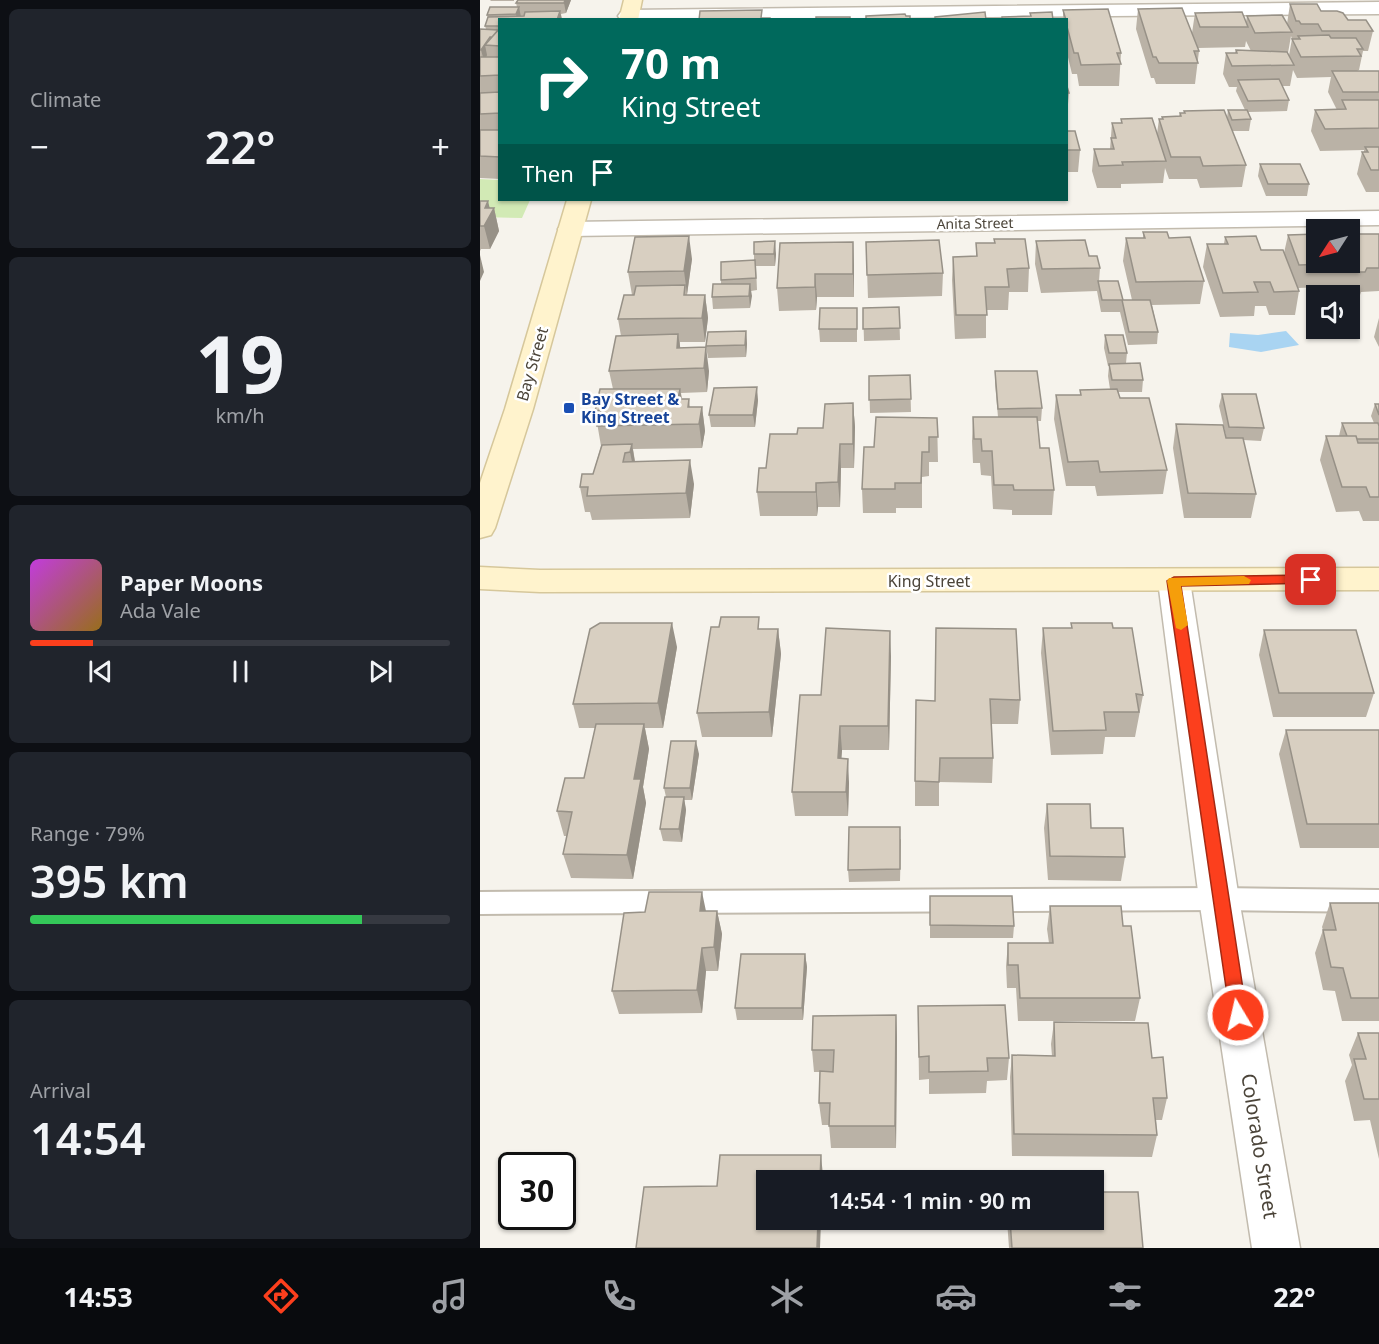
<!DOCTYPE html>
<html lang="en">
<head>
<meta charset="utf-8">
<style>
	body { margin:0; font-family:"Noto Sans",sans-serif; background:#20242c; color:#f1f3f6; height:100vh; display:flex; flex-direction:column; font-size:22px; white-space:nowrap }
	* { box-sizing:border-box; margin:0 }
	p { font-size:20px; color:#9ea1a6 }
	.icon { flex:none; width:33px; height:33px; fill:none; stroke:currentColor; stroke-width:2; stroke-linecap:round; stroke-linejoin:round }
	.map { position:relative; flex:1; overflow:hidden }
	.drawer { display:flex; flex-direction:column; gap:9px; padding:9px; background:#0d0f14; width:480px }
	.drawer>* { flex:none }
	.hud { position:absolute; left:18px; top:18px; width:570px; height:183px; border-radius:0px; box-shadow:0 2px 4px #0004; background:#00695c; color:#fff; overflow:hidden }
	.needle { width:39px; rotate:234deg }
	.controls { position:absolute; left:826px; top:219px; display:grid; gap:12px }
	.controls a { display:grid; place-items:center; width:54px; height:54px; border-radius:0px; background:#171b24; box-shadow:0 2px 4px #0004; font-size:30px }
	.speed { position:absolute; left:18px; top:1152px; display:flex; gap:12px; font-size:30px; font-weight:700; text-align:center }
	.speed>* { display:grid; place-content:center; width:78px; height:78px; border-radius:50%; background:#171b24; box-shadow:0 2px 4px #0004; line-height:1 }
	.speed .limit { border:3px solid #111; border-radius:9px; background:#fff; color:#111 }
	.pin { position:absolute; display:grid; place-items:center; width:51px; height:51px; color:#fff; margin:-26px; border-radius:12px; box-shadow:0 3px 9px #0006 }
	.me { position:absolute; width:66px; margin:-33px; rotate:351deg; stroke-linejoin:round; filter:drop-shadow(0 0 4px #0008) }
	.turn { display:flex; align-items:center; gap:21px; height:126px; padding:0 24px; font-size:27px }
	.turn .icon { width:78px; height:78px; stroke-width:2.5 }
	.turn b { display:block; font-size:42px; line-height:51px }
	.then { display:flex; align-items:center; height:57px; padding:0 24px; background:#0003; gap:12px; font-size:22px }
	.big { font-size:45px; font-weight:600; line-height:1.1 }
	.drawer .widget { flex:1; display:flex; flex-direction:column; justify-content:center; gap:9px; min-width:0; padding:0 21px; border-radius:9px; background:#20242c }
	.drawer .dial { align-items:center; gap:0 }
	.dial b { font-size:78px; line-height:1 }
	.song { display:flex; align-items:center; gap:18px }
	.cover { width:72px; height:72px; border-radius:9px; background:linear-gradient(135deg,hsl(290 70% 55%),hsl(40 70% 35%)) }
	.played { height:6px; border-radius:3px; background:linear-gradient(90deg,#fc3f1d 15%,#363941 15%) }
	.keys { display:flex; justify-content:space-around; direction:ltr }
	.heat { display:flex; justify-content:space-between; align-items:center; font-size:33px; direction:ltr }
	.charge { height:9px; border-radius:4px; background:linear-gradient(90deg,#34c759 79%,#363941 0) }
	.trip { position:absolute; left:276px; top:1170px; width:348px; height:60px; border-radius:0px; background:#171b24; box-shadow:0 2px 4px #0004; font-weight:600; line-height:60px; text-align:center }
	.dock { display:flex; height:96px; justify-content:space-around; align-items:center; background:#090b0e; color:#9ea1a6 }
	.dock .icon { width:42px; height:42px }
	.dock .active { color:#fc3f1d }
	.dock b { font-size:27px; color:#f1f3f6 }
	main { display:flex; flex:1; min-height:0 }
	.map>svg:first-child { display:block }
	.green { fill:#d2eab5 }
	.water { fill:#a9d4f2 }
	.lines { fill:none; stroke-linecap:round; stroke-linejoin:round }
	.lane-casing { stroke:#c2bbae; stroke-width:4 }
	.street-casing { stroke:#c2bbae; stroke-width:3 }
	.secondary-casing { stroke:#d6c79b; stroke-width:3 }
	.lane { fill:#fff; fill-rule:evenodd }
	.street { fill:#fff; fill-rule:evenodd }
	.secondary { fill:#fff3cd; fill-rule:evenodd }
	.wall { fill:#bab2a6; fill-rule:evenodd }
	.shaded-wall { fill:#979187 }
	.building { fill:#d8cfc1; stroke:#979187; stroke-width:1.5 }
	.route { fill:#fc3f1d; stroke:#a42913; stroke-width:1.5 }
	.slow { fill:#f59e0b }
	.transit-dot { fill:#1a4fb4; stroke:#fff; stroke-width:2 }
	.labels { text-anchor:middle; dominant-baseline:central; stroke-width:5; stroke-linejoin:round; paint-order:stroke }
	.far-street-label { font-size:14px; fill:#4b4439; stroke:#fff }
	.street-label { font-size:16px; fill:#4b4439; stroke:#fff }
	.transit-label { font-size:16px; font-weight:bold; fill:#164399; stroke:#fff; text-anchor:start }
	.near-street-label { font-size:20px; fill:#4b4439; stroke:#fff }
</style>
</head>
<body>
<main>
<section class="drawer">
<div class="widget"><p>Climate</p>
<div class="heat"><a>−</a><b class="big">22°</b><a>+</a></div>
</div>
<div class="widget dial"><b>19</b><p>km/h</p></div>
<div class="widget">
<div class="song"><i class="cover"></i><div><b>Paper Moons</b><p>Ada Vale</p></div></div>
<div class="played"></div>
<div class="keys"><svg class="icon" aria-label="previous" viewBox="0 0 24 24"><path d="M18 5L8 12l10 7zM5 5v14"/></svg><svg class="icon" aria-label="pause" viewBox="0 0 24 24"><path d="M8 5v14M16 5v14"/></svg><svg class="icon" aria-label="next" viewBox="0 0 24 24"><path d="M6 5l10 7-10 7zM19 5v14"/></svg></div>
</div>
<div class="widget"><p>Range · 79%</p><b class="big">395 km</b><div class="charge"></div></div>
<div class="widget"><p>Arrival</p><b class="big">14:54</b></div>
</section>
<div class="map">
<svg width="899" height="1248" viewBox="0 0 899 1248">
	<rect width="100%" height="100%" fill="#f6f3ec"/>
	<path class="green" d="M0 179 19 180 20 200H50L42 218 0 217Z"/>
	<path class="water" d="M806 331 819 345 781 352 749 347 750 333 778 335Z"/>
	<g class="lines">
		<defs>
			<path id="lane" d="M739 888 899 890V912L739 910 0 914V892Z"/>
			<path id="street" d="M899 2V14L141 20 138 16 141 12 148 10Z
				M899 211V225L90 236 82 234 78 229 82 224 90 222Z
				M694 570 705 573 710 581 759 899 820 1248H772L719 899 678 581 683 573Z"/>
			<path id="secondary" d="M144 0H162L158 20H139Z
				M87 200H111L53 409 15 528 11 535 0 538V483L25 409Z
				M0 567 60 570 899 568V590L60 592 0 589Z"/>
		</defs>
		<use href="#lane" class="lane-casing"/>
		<use href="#street" class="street-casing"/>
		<use href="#secondary" class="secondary-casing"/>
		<use href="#lane" class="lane"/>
		<use href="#street" class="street"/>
		<use href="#secondary" class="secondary"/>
	</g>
	<path class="wall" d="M10 0H34V1H11Z
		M38 0H91L86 13 81 14 82 20H20V179L0 178V29H6L5 26 8 18 7 15 37 7 36 3Z
		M810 4 841 11 868 20 893 31 888 51H883L879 70 877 71H899V192H886L877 174 882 152H884V150L840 151 831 131 835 110H857L848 92 851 77 817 78 813 70 810 86H802L809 100 807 111 768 112 771 119 769 131H752L766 165 762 187 720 188 717 179H689L685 168 683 183 641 184V188H617L612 171 614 149H630L632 123H641V119L677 134 679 119H682V117L699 116 700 113H704V111L747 118 748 110H765L756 91 757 87H749L743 74 746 53H755L756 50 771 51 766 41 765 47 718 48 712 33 715 13 766 22 767 16 807 24ZM811 36 812 39 809 55 808 53Z
		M658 9 719 51 715 84H676L674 78H671L656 29Z
		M583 10 641 53 639 86H599L597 74H592L586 49V20H583Z
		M586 83 589 93 588 104H586Z
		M586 131 600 150 598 172H586Z
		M780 164 829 184 827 196H786L778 176Z
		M0 201 10 208H14L19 231 10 249H1L0 251Z
		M663 232 689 238 724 281 720 304 672 305 678 332 677 344 648 345 640 312H621L617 291 561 293 555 264 556 241 609 256 620 268 619 281 643 300H652L643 261 646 238H663Z
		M899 234V291L881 292 880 295 847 296 844 287 818 288 819 291 815 315H789L786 306H775L774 316 740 317 723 267 727 244H744L745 237 781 250 804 253 808 235Z
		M386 242 463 273 462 296 388 298Z
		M300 243 374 265V297H337L336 310 299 311 297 288Z
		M496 243 549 268 548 292H529L528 310H506V338L475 339 472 280 473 257 496 256Z
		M274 254H296L295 266H276L277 290 271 291 270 308 233 309 232 297 241 284V280L274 260Z
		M212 259 207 295H225L228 318 225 342H200V348L229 371 227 392 201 393 202 399H209L210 407H222L225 431 222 448 153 449 155 461 214 484 210 518 112 520 110 512H105L100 487 113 474 121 446 115 411 133 389 129 371 141 336 138 319 152 295 148 272Z
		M419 307 420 340 384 341 383 308Z
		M377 308V342H340L339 329Z
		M899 318V347L894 337Z
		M266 331 267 344 266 357 228 358 226 346Z
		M625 335 647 353 646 363 663 380 662 392H638L640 398 687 470 683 494 617 496 615 486H586L574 419 576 395H600V390L630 389 628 376 629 366H628L624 348Z
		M515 371 562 408 561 421H557L560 448 574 490 572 515H532V510L513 509 511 476 501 475 500 463H493L492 441 493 417H518L515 383Z
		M430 375 431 412 390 413 389 376Z
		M742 394 784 428 781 441 763 440 776 494 771 518H704L693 448 696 424 746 436 739 406Z
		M278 400 275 427H231L229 415Z
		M373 403 375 427 374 468H361L360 507H338L337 516H280L277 492 286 468 317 434 343 428Z
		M895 404H899V521H883L879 511 856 512 840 460 846 436H859L862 423H894L891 416Z
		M457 418 458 462H449V476L442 477V508H416V513H383L382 489 394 447Z
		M591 623 633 628 663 695 655 737H625L623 754 571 755 561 653 563 628H591Z
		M239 627 280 629H298L301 654 292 737H222L217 713Z
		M536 629 540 700 538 724H511L513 758 512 783 459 782V806H435V781L455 701Z
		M784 630 894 693 886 717H793L779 655Z
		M197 647 183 728H165L169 749 163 787 166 803 153 879 91 878 83 854 87 836H84L77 811 104 778 115 728H99L93 704Z
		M411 656 409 750H362L361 758 369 783 368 816H315L312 792 341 695Z
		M806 730H899V848H820L799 754Z
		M219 754 212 800H204L206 810 202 842 183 841 180 829 186 797 184 788Z
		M567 804 645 857 641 881 568 880 564 828Z
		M421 839 420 881 369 882 368 870Z
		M450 896 534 926 533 938H450Z
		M850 903H899V1021H862L855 991 843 990 835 953 843 930 842 927Z
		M570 906 643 926 660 998 655 1021H538L536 988H527L526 966 528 943H569L567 929Z
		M226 911H237L242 934 238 971H226L222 1013 139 1014 132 991Z
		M325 954 327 967 323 1020H257L255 1008Z
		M438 1006 529 1058 527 1080 507 1081 506 1093 449 1094V1079L439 1080Z
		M416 1015 417 1038 416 1148H351L349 1125H342L339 1103 340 1072H334L332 1050Z
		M574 1022 672 1058 687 1098 682 1120H676L677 1135 672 1157 532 1156 530 1077 532 1055 572 1056 571 1044Z
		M878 1033H899V1159L890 1120 874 1121 865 1081 872 1065 869 1055Z
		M527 1220H614L663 1248H529Z"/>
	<path class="shaded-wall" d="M85 0H91L86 13 84 3Z
		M39 7 41 17 37 20 36 14Z
		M80 11 82 20H77Z
		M10 37 12 45H5L7 55 6 58 8 68 5 76 2 65 4 61 1 50Z
		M8 201 11 213 14 208 19 231 10 249 4 226 5 208Z
		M209 236 212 259 207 294 204 271Z
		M295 241 296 254 295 266 294 254Z
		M373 242 374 265V297L373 274Z
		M0 255 4 272 0 281Z
		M335 274 337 297 336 310 335 287Z
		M270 284 272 296 270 308 269 296Z
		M225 295 228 318 225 342 222 318Z
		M266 331 267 344 266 357 265 345Z
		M198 334 202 358 197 348Z
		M226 347 229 371 227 392 224 368Z
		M277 387 278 400 275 427 273 415Z
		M200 389 204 413 198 399Z
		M373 403 375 427 374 468 373 444Z
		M222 407 225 431 222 448 219 424Z
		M152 444 156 469 155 477 150 452Z
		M360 444 361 468 360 507 358 482Z
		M210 460 214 484 210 518 206 493Z
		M336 483 338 507 337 516 336 492Z
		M192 623 197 647 183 728 178 703Z
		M298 629 301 654 292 737 289 712Z
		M410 631 411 656 409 750 408 726Z
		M164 724 169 749 163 787 166 803 153 879 147 855 154 779Z
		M360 726 362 750 360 783 358 758Z
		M216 741 219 754 212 800 210 788Z
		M368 759 369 783 368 816 366 792Z
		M204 797 206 810 202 842 199 829Z
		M222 892 227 916 220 911Z
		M237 911 242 934 238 971 234 947Z
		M222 948 226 971 222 1013 217 990Z
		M325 954 327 967 323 1020 322 1008Z
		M416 1015 417 1038 416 1148 415 1126Z
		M341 1155 343 1176V1180H340Z
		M338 1220H341L340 1248H337Z"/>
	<path class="building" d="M38 0H85L84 3H36Z
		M810 4H837L841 11H857L863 13 868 20H886L893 31H842L838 24H821L819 21H816Z
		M10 7H39L36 14 7 15Z
		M702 8 719 51H714L718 63H679L676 57H673L658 9Z
		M628 9 641 53H637L641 64 601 65 598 53H594L586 23V20L583 10Z
		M282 10 281 18H290V20H219L220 11Z
		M80 11 77 20H20V26H5L8 17 44 16 45 12Z
		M505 12 506 20H455V17Z
		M572 12 573 20H522V17L551 16 550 13Z
		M762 12 768 27H720L715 13Z
		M425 14 426 16H430V20H386V16Z
		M802 15 812 32 775 33 767 16Z
		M336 17H370V20H336Z
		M20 28V46L5 45Z
		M0 29 18 30 12 37H10L1 50H0Z
		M849 35 851 38H876L883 49H877L881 56 821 57 812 39H820L818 36Z
		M756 50 807 52 814 65 752 66 746 53H757Z
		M0 57H20V75L0 76Z
		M852 71H899V92H863Z
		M799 79 809 100 768 101 758 80Z
		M586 83 589 93H586Z
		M20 92V113L0 114V93Z
		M862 100H899V128L845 129 835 110 866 109Z
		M744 110 766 165 723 166 720 157H691L679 119H683L682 117 701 116 700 113H705L704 111Z
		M748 110H767L771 119 752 120Z
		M672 118 686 161 642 162 643 165 619 166 614 149H634L631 138H636L632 123H642L641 119Z
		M0 130H20V157L0 156Z
		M586 131H595L600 150H586Z
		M885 147H899V170H891L882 152H888Z
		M780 164H820L829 184H788Z
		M0 201H8L5 208H14L4 226H0Z
		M663 232H687L689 238 710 237 724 281 656 282 646 238H665Z
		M837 234V262H870V234H899V268H887L885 272H852L849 264 819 265 808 235Z
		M209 236 204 271 148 272 155 237Z
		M776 236 781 250H803L819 291 794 292 790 282H774L778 292 743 293 727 244H748L745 237Z
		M514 239H545L549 268 527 269 529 287H505L507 315H476L473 257 497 256 496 243H515Z
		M459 240 463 273 387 275 386 242Z
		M605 240 609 256H617L620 268 562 269 556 241Z
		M295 241 294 254H274V242Z
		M373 242V274H335V287L297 288 300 243Z
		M275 260 276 278 241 280V262Z
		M618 281H638L643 300H622Z
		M233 284H270L269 296 232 297Z
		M205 285 204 295H225L222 318 138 319 144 295H154L156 286Z
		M642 300H670L678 332H649Z
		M419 307 420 328 383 329V308Z
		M340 308H377V329H339Z
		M266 331 265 345 226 346 228 332Z
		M198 334 197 348 226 347 224 368 129 371 136 336Z
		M625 335H643L647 353H629Z
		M660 363 663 380H632L629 364Z
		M515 371H557L562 408 518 409Z
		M430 375 431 399 389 400V376Z
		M277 387 273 415H229L234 388Z
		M120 389H200L198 399H209L208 407H222L219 424 117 426 121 410 115 411Z
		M637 389 640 398H669L687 470 620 472 618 461 588 462 576 395H601L600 390Z
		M742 394H776L784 428 749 427Z
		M373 403V444H360L358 482 336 483V492H277L279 468H286L290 434H317L318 428H343L345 404Z
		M895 404H899V415Z
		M396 417 457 418 458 437H449V452H442L441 483H415V489H382L384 447H394Z
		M493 417H557L560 448H569L574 490H534L533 485H514L512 451H502L501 439H494Z
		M862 423H898L899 426V439H877L876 436H867Z
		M696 424 743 425 746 438H763L776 494 708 493Z
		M846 436H876L878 443H899V497H890L886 487H862Z
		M152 444 150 452 145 453 143 462 210 460 206 493 107 496 108 487H100L102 474H113L122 445Z
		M241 617H279L278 629H298L289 712 217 713 231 627H239Z
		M120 623H192L178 703 93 704 110 629Z
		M591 623H632L633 628H652L663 695 656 694 659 712H624L626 730 573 731 563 628H592Z
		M346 628 410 631 408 726H360L358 758 368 759 366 792H312L320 695H341Z
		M456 628 536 629 540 700 510 699 513 758H460L459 782 435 781 436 700 455 701Z
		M784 630H876L894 693H799Z
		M116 724H164L154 779H161L147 855 83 854 92 812 77 811 85 778H104Z
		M806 730H899V824H827Z
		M191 741H216L210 788H184Z
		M185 797H204L199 829H180Z
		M567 804H610L611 828H643L645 857 570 856Z
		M369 827H420V869L368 870Z
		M169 892H222L220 911H237L234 947 222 948 217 990 132 991 144 913 165 912Z
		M450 896H532L534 926 450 925Z
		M850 903H899V998H871L863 968 851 967 843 930H856Z
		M570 906H641L643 926H651L660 998H540L538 965H528V943H573Z
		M261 954H325L322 1008H255Z
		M525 1005 529 1058H507L508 1071 449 1072V1056L439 1057 438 1006Z
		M416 1015 415 1126H349L350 1103H339L340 1071 353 1072 354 1050H332L333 1016Z
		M574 1022 668 1023 672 1058 683 1057 687 1098H673L677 1135 534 1134 532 1055 575 1056Z
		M878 1033H899V1099H884L874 1059H886Z
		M240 1155H341L340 1180H286V1220H338L337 1248H156L164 1187 237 1186Z
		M614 1192H658L663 1248H532L530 1220H614Z"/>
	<path class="route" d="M831 575 835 576 837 580 835 583 701 586 767 1015 765 1021 758 1023 752 1021 750 1015 687 581 694 577Z"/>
	<path class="slow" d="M764 576 771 580 769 584 701 586 708 625 701 630 696 628 687 581 689 578Z"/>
	<rect class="transit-dot" x="83" y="402" width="12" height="12" rx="3"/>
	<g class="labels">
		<g class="far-street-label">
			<text transform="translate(495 223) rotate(-1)">Anita Street</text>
		</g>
		<g class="street-label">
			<text transform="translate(52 364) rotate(-74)">Bay Street</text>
			<text x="449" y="581">King Street</text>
		</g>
		<g class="transit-label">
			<text x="101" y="399">Bay Street &amp;<tspan x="101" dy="18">King Street</tspan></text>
		</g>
		<g class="near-street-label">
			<text transform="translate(780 1146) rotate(81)">Colorado Street</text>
		</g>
	</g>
</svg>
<div class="controls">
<a><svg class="needle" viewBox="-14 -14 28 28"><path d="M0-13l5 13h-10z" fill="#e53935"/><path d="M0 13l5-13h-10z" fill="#9ea1a6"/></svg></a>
<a><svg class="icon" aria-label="sound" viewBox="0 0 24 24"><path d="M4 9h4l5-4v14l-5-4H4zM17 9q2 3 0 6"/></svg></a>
</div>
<div class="speed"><div class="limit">30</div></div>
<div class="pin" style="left:831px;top:580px;background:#d93025"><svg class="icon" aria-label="arrive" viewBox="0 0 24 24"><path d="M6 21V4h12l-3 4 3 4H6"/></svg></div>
<svg class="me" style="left:758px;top:1015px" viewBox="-20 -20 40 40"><circle r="17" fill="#fc3f1d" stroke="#fff" stroke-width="3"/><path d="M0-11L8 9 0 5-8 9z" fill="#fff"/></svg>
<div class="trip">14:54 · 1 min · 90 m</div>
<div class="hud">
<div class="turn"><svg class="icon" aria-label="right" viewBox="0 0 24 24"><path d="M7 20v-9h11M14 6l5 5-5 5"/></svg><div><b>70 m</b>King Street</div></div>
<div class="then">Then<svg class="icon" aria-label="arrive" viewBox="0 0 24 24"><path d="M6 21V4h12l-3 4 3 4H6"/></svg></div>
</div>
</div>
</main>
<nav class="dock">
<b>14:53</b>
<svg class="icon active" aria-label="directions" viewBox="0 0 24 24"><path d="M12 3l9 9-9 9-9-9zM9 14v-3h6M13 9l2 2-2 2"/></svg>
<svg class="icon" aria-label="music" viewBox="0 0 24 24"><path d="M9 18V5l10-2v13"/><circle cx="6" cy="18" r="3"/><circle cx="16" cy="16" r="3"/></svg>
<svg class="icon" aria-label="phone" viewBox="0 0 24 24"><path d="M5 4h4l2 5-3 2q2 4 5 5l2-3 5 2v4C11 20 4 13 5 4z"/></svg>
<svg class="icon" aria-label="climate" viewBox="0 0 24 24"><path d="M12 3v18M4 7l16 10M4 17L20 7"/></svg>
<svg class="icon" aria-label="car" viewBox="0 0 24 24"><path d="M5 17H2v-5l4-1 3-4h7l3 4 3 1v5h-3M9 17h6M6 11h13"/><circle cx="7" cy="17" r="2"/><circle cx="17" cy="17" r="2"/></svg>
<svg class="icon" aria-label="filters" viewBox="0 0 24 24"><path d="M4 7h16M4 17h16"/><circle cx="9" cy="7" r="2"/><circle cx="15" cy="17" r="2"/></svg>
<b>22°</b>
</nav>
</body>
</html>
